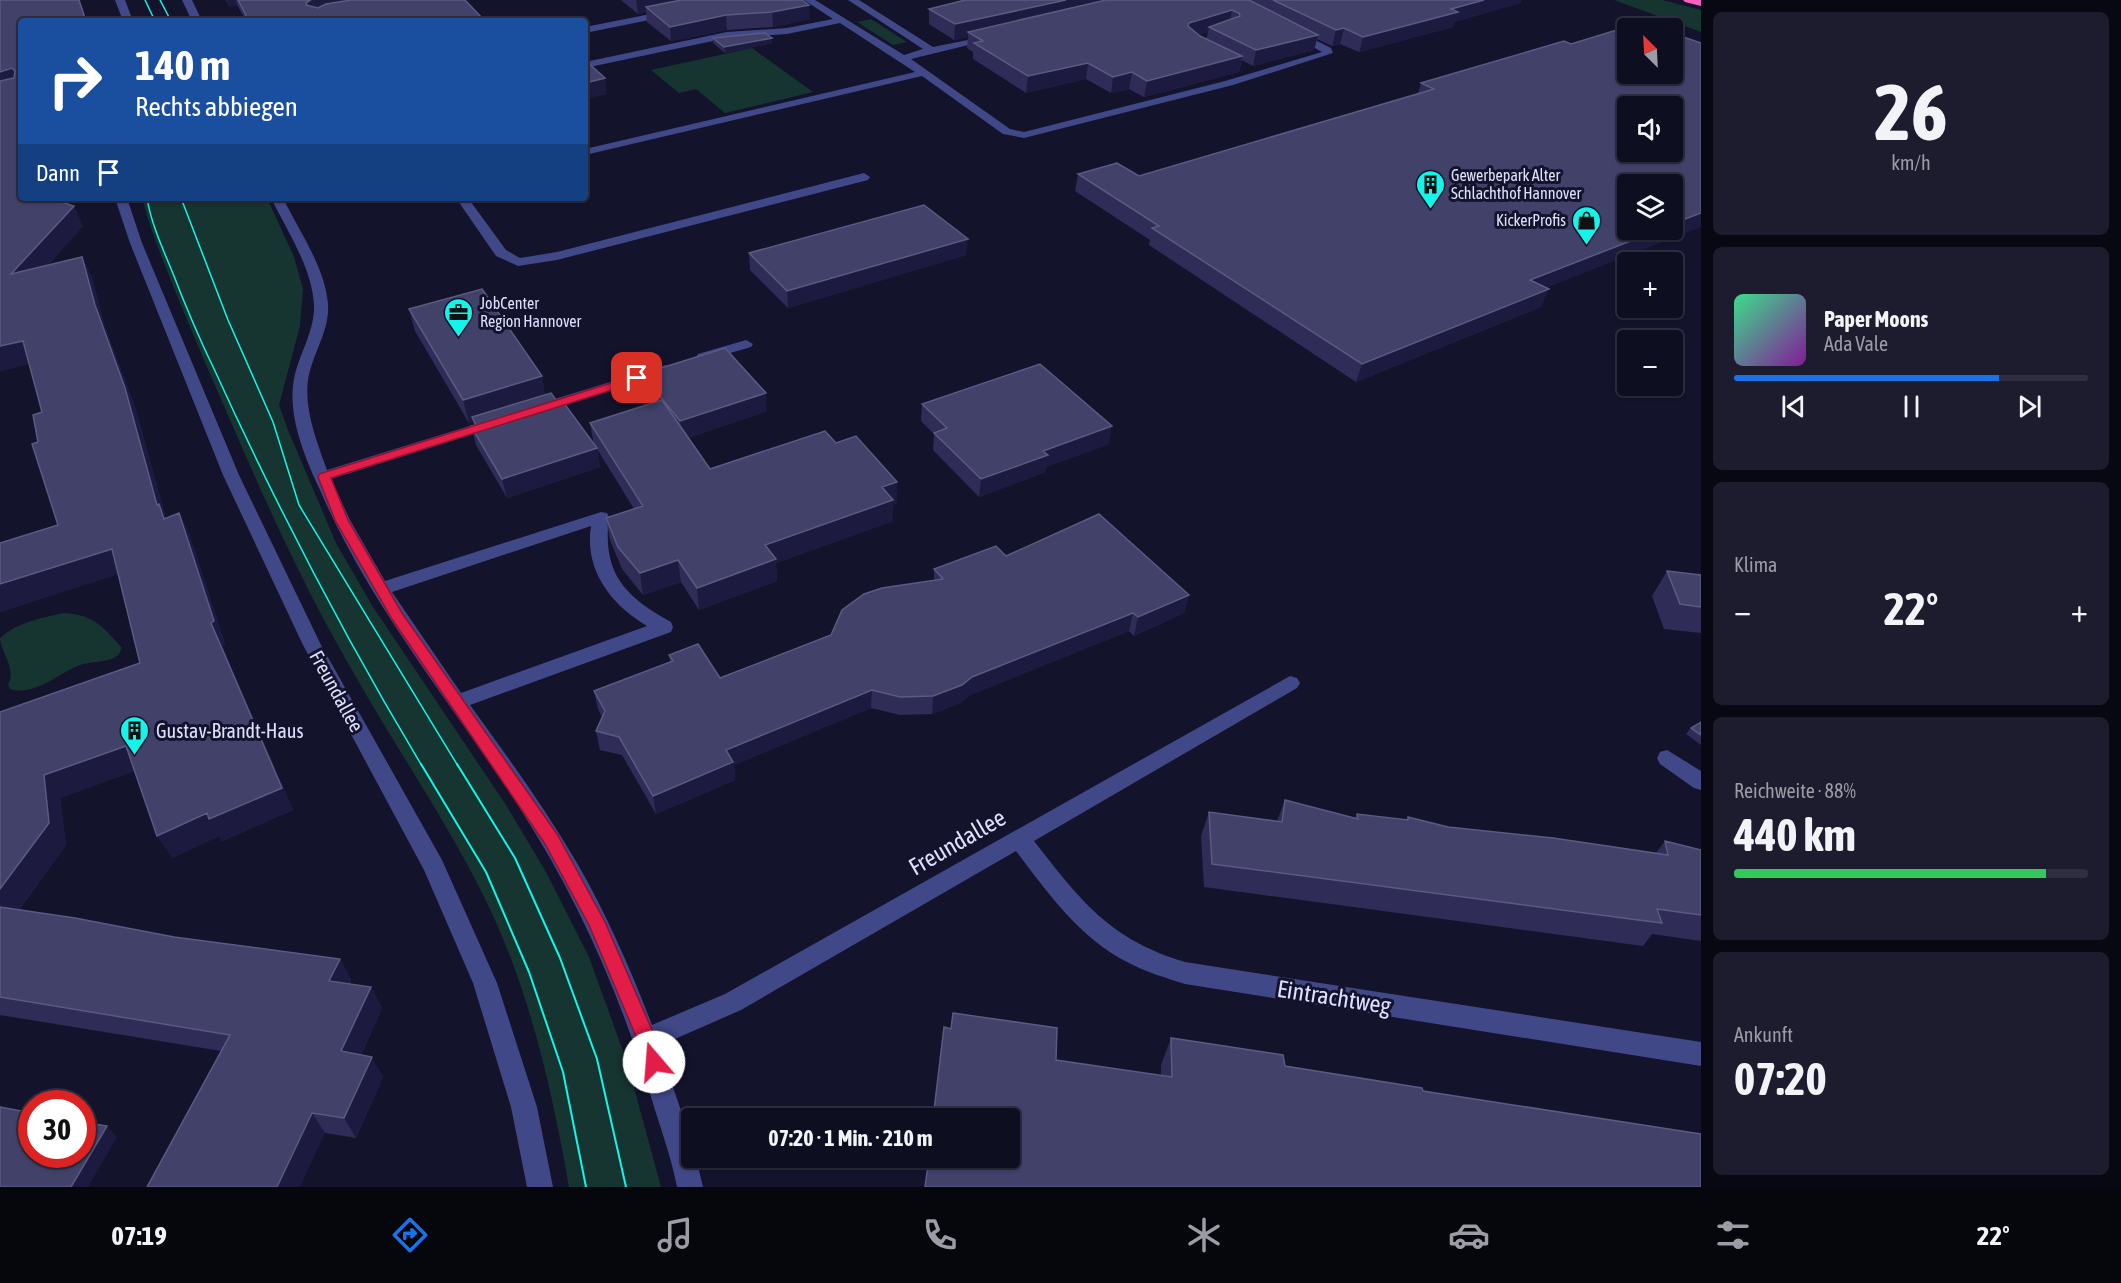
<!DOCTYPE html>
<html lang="de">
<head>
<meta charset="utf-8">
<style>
	body { margin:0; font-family:"Asap Condensed",sans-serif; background:#1c1c2e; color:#f1f3f6; height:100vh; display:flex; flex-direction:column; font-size:22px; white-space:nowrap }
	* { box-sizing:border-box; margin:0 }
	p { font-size:20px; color:#9b9ca5 }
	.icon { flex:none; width:33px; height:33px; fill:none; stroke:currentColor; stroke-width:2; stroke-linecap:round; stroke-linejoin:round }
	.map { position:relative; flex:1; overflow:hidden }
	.drawer { display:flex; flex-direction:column; gap:12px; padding:12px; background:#080812; width:420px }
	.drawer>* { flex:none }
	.hud { position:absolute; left:18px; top:18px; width:570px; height:183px; border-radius:6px; box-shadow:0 2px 4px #0004,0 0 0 2px #2e2e3f; background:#1a4fa0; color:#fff; overflow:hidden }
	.needle { width:39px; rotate:336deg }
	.buttons { position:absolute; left:1617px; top:18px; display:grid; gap:12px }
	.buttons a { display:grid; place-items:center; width:66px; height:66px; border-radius:6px; background:#0e0e21; box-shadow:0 2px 4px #0004,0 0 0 2px #2e2e3f; font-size:30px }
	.speed { position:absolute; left:18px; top:1090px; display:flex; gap:12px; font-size:30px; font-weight:700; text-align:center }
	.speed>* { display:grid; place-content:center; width:78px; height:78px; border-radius:50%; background:#0e0e21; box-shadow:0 2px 4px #0004,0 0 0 2px #2e2e3f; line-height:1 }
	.speed .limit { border:9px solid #d22; background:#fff; color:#111 }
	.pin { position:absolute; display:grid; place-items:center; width:51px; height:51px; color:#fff; margin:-26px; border-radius:12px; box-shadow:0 3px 9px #0006 }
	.me { position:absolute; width:66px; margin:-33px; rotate:342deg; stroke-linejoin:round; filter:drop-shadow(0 0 4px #0008) }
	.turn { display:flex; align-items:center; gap:21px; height:126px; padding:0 18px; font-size:27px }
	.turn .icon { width:78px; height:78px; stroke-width:2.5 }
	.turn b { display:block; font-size:42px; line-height:51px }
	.then { display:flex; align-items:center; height:57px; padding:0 18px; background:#0003; gap:12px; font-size:22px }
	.big { font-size:45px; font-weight:700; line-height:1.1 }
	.drawer .tile { flex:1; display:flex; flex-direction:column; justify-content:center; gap:9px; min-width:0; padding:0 21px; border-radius:9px; background:#1c1c2e }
	.drawer .dial { align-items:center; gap:0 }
	.dial b { font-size:78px; line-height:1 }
	.song { display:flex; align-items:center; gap:18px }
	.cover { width:72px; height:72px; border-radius:9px; background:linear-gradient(135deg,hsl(150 70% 55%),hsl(290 70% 35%)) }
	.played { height:6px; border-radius:3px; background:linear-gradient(90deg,#1a73e8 75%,#2e2e3f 75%) }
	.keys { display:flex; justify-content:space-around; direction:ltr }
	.heat { display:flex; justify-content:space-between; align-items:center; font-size:33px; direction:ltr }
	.charge { height:9px; border-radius:4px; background:linear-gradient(90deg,#34c759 88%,#2e2e3f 0) }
	.trip { position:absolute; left:681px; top:1108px; width:339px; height:60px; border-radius:6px; background:#0e0e21; box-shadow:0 2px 4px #0004,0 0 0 2px #2e2e3f; font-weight:700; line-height:60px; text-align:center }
	.tabs { display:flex; height:96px; justify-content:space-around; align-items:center; background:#06060d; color:#9b9ca5 }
	.tabs .icon { width:42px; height:42px }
	.tabs .selected { color:#1a73e8 }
	.tabs b { font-size:27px; color:#f1f3f6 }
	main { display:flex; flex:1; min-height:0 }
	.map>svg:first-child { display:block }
	.green { fill:#163530 }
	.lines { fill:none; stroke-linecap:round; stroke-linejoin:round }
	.minor { fill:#404888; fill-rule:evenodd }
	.highway { fill:#f860bf; fill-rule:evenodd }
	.tram-far1 { stroke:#14f4e9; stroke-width:1.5 }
	.tram { stroke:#14f4e9; stroke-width:2 }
	.wall { fill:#2f2d58; fill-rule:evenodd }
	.shaded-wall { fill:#1c1b3f }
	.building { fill:#42416a; stroke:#5b5a81; stroke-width:1.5; fill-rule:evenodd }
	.route { fill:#e11d48; stroke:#92132f; stroke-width:1.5 }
	.labels { text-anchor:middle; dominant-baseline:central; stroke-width:6; stroke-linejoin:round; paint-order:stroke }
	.far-poi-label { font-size:16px; fill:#dfe0fe; stroke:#13132c; text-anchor:start }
	.street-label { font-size:20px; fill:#dfe0fe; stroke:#13132c }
	.poi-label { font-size:20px; fill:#dfe0fe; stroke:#13132c; text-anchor:start }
	.near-street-label { font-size:24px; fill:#dfe0fe; stroke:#13132c }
</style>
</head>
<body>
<main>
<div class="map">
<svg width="1701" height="1187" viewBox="0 0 1701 1187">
	<rect width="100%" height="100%" fill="#13132c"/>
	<path class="green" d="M1614 0H1662L1701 10V32Z
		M871 19 907 42 893 45 857 22Z
		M752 48 813 92 725 113 696 89 679 93 651 70Z
		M143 198H267L294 257 303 289 300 326 279 405 288 430 336 543 373 607 506 805 546 872 589 957 627 1062 661 1187H569C553 1096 533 1005 495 920 455 832 399 754 352 670 300 581 258 485 217 390 197 344 177 297 159 250 153 232 146 217 143 198Z
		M64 613C95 615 103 627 122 648 120 651 120 654 117 656 107 663 91 661 80 665 58 673 35 697 10 689L8 685C17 669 1 653 0 638 18 622 41 618 64 613Z"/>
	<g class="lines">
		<path class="minor" d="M115 0H125L133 21H123Z
			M182 0H192L202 21H192Z
			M804 0H815L904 55 923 49 848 0H859L933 47 993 35V39L911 59 1010 129 1024 132 1225 81 1322 52 1291 35V31H1297L1331 48 1333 53 1233 85 1024 138 1003 134 922 76 585 155V149L915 72 840 23 787 34 727 38 585 68V62L727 32 787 28 833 19Z
			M671 10 676 13 674 15 585 33V27Z
			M864 173 870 177 868 180 557 260 518 266 496 256 456 198H468L506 250 520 258 557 252Z
			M115 198H127L142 243 239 475 321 645 442 860 497 983 537 1107 553 1187H527L511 1107 473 983 424 870 303 645 223 475 130 243Z
			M271 198H283C299 231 325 267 328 304 330 331 312 354 308 380 304 410 317 442 327 470L489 420H499L502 423 499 426 331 479 350 520 385 581 601 512 607 513 609 517C602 573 624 596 671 622L673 627 671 632 470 705C507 756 545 808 577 863 607 915 631 970 652 1025L725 994 1290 676 1297 678 1300 683 1297 688 1034 841C1081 901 1109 939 1185 962L1701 1042V1066L1185 984C1166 978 1146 972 1129 963 1080 939 1048 893 1016 851L741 1010 659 1046 692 1143V1158H696L703 1187H677C671 1156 660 1127 651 1097 620 994 578 898 519 807 451 702 370 606 320 490 305 458 287 415 294 379 299 354 315 331 314 305 312 267 287 231 271 198ZM591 526C584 570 611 605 647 626L461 693 392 592Z
			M746 340 753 344 751 347 703 361 696 357 698 354Z
			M666 365 673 369 671 372 545 411 540 413 532 408 535 405Z
			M1667 750 1701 771V790L1694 788 1660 764 1657 758 1660 752Z"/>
		<path class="highway" d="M1683 0H1701V6L1685 2Z"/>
		<path class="tram-far1" d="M145 0 155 21
			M160 0 171 21
			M147 198C151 223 162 247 172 271 185 305 199 338 215 371 277 507 345 638 422 766
			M181 198 228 320 273 422 299 505 458 766"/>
		<path class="tram" d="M421 764 486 872 529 972 563 1072 586 1187
			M457 764 515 858 560 958 597 1059 626 1187"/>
	</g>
	<path class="wall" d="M0 0 21 21 58 201 83 226 48 265 82 257 92 278 105 327 136 410 165 515 166 518 179 513 190 536 225 644 222 646 293 810 222 841 219 836 172 858 134 771 60 798 66 845 19 910 174 937 340 959 351 980 350 984 371 987 382 1008 361 1055 383 1077 356 1138 325 1133 221 1051 0 1015V712L140 663 118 574 0 612V543L58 525 38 442 42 412 29 364 0 371Z
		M226 0H465L485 21H246L237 5 230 7Z
		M621 0H802L810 19 773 27 727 30 671 41 647 22 646 12 638 14Z
		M965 0H1521L1520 3 1454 22 1453 27 1359 52 1340 44 1332 46 1317 39 1314 50 1253 66 1242 60 1239 72 1144 97 1129 89 1111 93 1086 79 1026 93 973 59V52L967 48 968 37 954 40 929 24V9ZM1208 32 1206 39 1198 35Z
		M713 38H772V43L725 53 713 43Z
		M1564 41 1546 288 1541 307 1356 382 1149 245 1150 240 1075 191 1078 174 1139 176 1418 94 1421 83Z
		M749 253 966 255 788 308 750 270Z
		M409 309 556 400 594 445 590 423 653 403 645 392 642 374 767 411 688 438 710 469 836 443 897 503 893 505V521L776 563 777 581 699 610 681 582 643 595 622 569 610 540 606 518 634 509 597 449 600 467 507 498 476 445 471 426 474 425 473 422 469 423 415 331Z
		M922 404 1109 444 1046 467 1045 472 979 497 933 450 934 434 921 421Z
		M1006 556 1189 595 1184 613 1134 636 1129 631 970 695 961 703 932 714 900 715 871 708 734 765 735 780 656 814 622 755 600 750 596 731 602 717 598 709 594 691 670 662 669 655 720 678 831 635 934 580V569Z
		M1667 571 1701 575V633L1664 629 1652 596Z
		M1701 722V745L1686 734 1691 728Z
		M1285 800 1355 818 1357 814 1406 820 1408 817 1448 827 1656 853 1665 841 1701 850V941L1652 934 1643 946 1204 887 1201 836 1209 812 1277 821Z
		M1171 1038 1285 1066 1423 1091 1701 1187 1056 1060 1161 1076V1065Z"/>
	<path class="shaded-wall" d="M227 0H236L237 5 230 7Z
		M311 0H383L327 10 306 5 307 2Z
		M636 0H708L646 7V12L638 14Z
		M1066 0H1131L968 32V37L954 40 955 24Z
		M1484 0H1521L1520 3 1454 22 1453 27 1359 52 1363 37Z
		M809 5 810 19 773 27 772 12Z
		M1232 10 1229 25 1209 27 1208 32 1186 39 1188 26 1189 23Z
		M726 15 727 30 671 41 670 27Z
		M1344 28 1340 44 1332 46 1336 30Z
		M1318 35 1314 50 1253 66 1256 50Z
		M772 38V43L725 53 724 47Z
		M1242 56 1239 72 1144 97 1147 81Z
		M1088 63 1086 79 1026 93 1028 76Z
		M12 68 21 87 0 92V72Z
		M1132 72 1129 89 1111 93 1113 77Z
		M605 78 607 94 585 100V83Z
		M74 206 83 226 22 295 11 274Z
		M1701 213V227L1523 297 1530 280 1659 230H1672V224Z
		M968 239 966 255 788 308 787 291Z
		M82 257 92 278 105 327 136 410 165 515 170 527 175 542 157 505 95 305Z
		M1549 289 1541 307 1356 382 1362 364Z
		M23 341 35 363 0 371V346Z
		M542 376 546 399 472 417 473 422 469 423 463 400Z
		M766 393 767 411 682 440 680 421Z
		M1112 426 1109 444 1046 467 1045 472 979 497 981 479 1043 451Z
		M597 448 600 467 507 498 502 479Z
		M897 482V503L893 505V521L776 563 777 581 699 610 697 588 765 545 882 487Z
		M179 513 190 536 225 644 222 646 293 810 222 841 219 836 172 858 157 836 207 813 211 623Z
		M112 549 125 572 0 612V584Z
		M678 560 681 582 643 595 640 573Z
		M1189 595 1184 613 1134 636 1138 617Z
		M1133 613 1129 631 970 695 961 703 932 714 933 696 972 677Z
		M872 690 871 708 734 765 735 780 656 814 653 796 726 750Z
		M126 746 140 769 60 798 66 845 6 927 0 920V889L44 775Z
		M340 959 351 980 340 1002 329 981Z
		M371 987 382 1008 353 1072 341 1051Z
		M372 1057 383 1077 356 1138 344 1118Z
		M312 1113 325 1133 300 1187H277Z
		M107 1126 117 1137 88 1187H71Z"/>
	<path class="building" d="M0 0H79L86 21H21V198H50L74 206 11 274 82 257 95 305 125 388 157 505 159 504 164 519 179 513 214 621 211 623 282 788 209 819 207 813 157 836 126 746 44 775 49 823 0 889V712L140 663 112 549 0 584V543L58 525 32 444 38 442 33 415 42 412 23 341 0 346V81L14 78 15 71 12 68 0 72Z
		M238 0H311L307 2 306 5 318 8 326 4 351 0H465L485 21H249Z
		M681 0H802L809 5 772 12 726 15 670 27 646 7Z
		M965 0H1066L955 24 929 9Z
		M1106 0H1249L1318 35 1256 50 1209 27 1240 16 1239 13 1232 10 1189 23 1188 26 1200 36 1242 56 1147 81 1132 72 1113 77 1088 63 1028 76 974 43 983 41 968 32Z
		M1273 0H1484L1451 9 1458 12 1363 37 1344 28 1336 30Z
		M1643 22 1660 28H1628V74H1672V33L1701 43V213L1672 224V184H1628V230H1659L1530 280 1549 289 1362 364 1152 228 1159 226 1078 174 1117 163 1139 176 1434 89 1421 83 1564 41 1571 44ZM1628 106H1672V152H1628Z
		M765 33 772 38 724 47 713 38Z
		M585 60 605 78 585 83Z
		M924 205 968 239 787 291 749 253Z
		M482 289 542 376 463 400 409 309Z
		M725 348 766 393 680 421 642 374Z
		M1040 364 1112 426 1043 451 1048 455 981 479 934 433 947 428 922 404Z
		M551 393 556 400 561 399 597 448 502 479 471 426 476 425 472 417Z
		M662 400 710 469 825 431 836 443 856 436 897 482 882 487 893 500 765 545 776 559 697 588 678 560 640 573 618 547 606 518 643 506 590 423Z
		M1099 514 1189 595 1138 617 1133 613 972 677 962 685 933 696 900 697 872 690 726 750 733 762 653 796 619 737 596 731 605 711 594 691 673 661 669 655 698 644 720 678 831 635 842 610 864 594 882 588 943 579 934 569 996 546 1006 556Z
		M1667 571 1701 575V607L1680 604Z
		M1701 722V735L1691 728Z
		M1285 800 1358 819 1357 814 1408 820V817L1448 827 1553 838 1668 855 1665 841 1701 850V915L1657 909 1662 923 1212 864 1209 812 1282 822Z
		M0 907 75 918 174 937 340 959 329 981 371 987 341 1051 372 1057 344 1118 312 1113 277 1187H147L230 1035 0 997Z
		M953 1013 1057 1028 1056 1060 1172 1077 1171 1038 1283 1055 1285 1066 1422 1088 1423 1091 1701 1134V1187H925L929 1158H1010V1119H933L944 1027 951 1029Z
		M0 1107 32 1113V1155H82V1122L107 1126 71 1187H0Z"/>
	<path class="route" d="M637 375 641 376V381L331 478 348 520 402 613 557 834 605 922 656 1039 663 1062 660 1068 654 1071 647 1068 637 1039 589 925 545 844 392 619 335 520 318 477 319 474Z"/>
	<defs>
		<symbol id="building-pin" viewBox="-11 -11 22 30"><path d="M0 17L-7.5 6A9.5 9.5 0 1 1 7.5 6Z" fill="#14f4e9" stroke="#13132c"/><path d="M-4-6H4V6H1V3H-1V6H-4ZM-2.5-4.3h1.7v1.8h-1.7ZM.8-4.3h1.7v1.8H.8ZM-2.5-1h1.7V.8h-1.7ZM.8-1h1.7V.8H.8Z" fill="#111"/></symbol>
		<symbol id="shop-pin" viewBox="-11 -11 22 30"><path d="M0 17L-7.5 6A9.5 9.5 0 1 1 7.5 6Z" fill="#14f4e9" stroke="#13132c"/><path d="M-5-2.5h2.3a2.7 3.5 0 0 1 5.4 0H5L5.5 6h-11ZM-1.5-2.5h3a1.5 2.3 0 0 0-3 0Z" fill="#111"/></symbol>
		<symbol id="office-pin" viewBox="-11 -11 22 30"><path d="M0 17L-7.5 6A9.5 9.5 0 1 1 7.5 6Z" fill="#14f4e9" stroke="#13132c"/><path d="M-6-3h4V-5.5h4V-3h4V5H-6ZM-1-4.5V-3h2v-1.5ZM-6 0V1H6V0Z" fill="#111"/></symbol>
	</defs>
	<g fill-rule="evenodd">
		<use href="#building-pin" x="1414" y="168" width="33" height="45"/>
		<use href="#shop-pin" x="1570" y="204" width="33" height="45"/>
		<use href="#office-pin" x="442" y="296" width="33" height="45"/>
		<use href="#building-pin" x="118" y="714" width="33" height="45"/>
	</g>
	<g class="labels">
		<g class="far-poi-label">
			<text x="1451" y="175">Gewerbepark Alter<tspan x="1451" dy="18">Schlachthof Hannover</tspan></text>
			<text x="1566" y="220" text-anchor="end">KickerProfis</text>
			<text x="480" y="303">JobCenter<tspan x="480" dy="18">Region Hannover</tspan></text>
		</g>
		<g class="street-label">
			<text transform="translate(337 691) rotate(61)">Freundallee</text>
		</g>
		<g class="poi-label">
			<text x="156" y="730">Gustav-Brandt-Haus</text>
		</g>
		<g class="near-street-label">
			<text transform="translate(957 842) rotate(-30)">Freundallee</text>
			<text transform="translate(1334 997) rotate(9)">Eintrachtweg</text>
		</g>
	</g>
</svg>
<div class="buttons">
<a><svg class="needle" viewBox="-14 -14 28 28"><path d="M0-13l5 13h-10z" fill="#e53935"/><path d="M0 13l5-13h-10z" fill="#9b9ca5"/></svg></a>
<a><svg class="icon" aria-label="sound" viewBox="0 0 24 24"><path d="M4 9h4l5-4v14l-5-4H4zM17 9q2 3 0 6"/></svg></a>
<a><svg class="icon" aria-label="layers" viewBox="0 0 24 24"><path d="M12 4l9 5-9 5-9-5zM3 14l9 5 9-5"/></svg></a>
<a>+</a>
<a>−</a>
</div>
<div class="speed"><div class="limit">30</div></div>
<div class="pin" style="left:637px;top:378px;background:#d93025"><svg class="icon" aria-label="arrive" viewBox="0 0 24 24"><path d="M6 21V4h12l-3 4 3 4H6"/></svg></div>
<svg class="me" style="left:654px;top:1062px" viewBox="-20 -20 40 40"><circle r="19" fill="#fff"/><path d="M0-13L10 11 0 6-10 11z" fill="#e11d48"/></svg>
<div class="trip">07:20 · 1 Min. · 210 m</div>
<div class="hud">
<div class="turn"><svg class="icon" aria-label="right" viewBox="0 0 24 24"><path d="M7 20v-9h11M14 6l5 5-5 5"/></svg><div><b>140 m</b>Rechts abbiegen</div></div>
<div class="then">Dann<svg class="icon" aria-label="arrive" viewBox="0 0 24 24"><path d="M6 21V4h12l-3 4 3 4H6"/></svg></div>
</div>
</div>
<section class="drawer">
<div class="tile dial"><b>26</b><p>km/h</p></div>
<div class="tile">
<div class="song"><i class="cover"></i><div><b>Paper Moons</b><p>Ada Vale</p></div></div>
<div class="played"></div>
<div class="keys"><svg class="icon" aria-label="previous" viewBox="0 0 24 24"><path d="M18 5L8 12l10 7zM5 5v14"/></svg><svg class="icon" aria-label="pause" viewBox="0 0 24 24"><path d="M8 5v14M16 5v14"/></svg><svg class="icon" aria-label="next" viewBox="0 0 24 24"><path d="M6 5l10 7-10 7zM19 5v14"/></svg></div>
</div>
<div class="tile"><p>Klima</p>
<div class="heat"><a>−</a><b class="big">22°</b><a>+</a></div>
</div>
<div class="tile"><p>Reichweite · 88%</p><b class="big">440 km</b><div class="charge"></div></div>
<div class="tile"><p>Ankunft</p><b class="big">07:20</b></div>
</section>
</main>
<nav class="tabs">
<b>07:19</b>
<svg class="icon selected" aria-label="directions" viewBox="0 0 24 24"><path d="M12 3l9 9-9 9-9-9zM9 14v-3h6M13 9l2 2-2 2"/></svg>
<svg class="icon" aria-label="music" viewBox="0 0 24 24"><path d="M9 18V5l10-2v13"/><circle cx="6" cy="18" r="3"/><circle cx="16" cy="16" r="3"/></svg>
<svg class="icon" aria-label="phone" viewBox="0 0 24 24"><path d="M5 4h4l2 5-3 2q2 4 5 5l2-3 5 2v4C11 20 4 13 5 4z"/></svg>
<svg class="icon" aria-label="climate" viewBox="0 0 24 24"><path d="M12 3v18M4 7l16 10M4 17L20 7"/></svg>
<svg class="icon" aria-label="car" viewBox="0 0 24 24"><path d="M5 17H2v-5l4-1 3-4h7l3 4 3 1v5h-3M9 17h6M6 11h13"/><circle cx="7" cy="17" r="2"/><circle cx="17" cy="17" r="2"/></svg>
<svg class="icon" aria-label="filters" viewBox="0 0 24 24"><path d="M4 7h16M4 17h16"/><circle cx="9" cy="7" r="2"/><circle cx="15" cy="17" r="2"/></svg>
<b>22°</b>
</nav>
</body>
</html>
